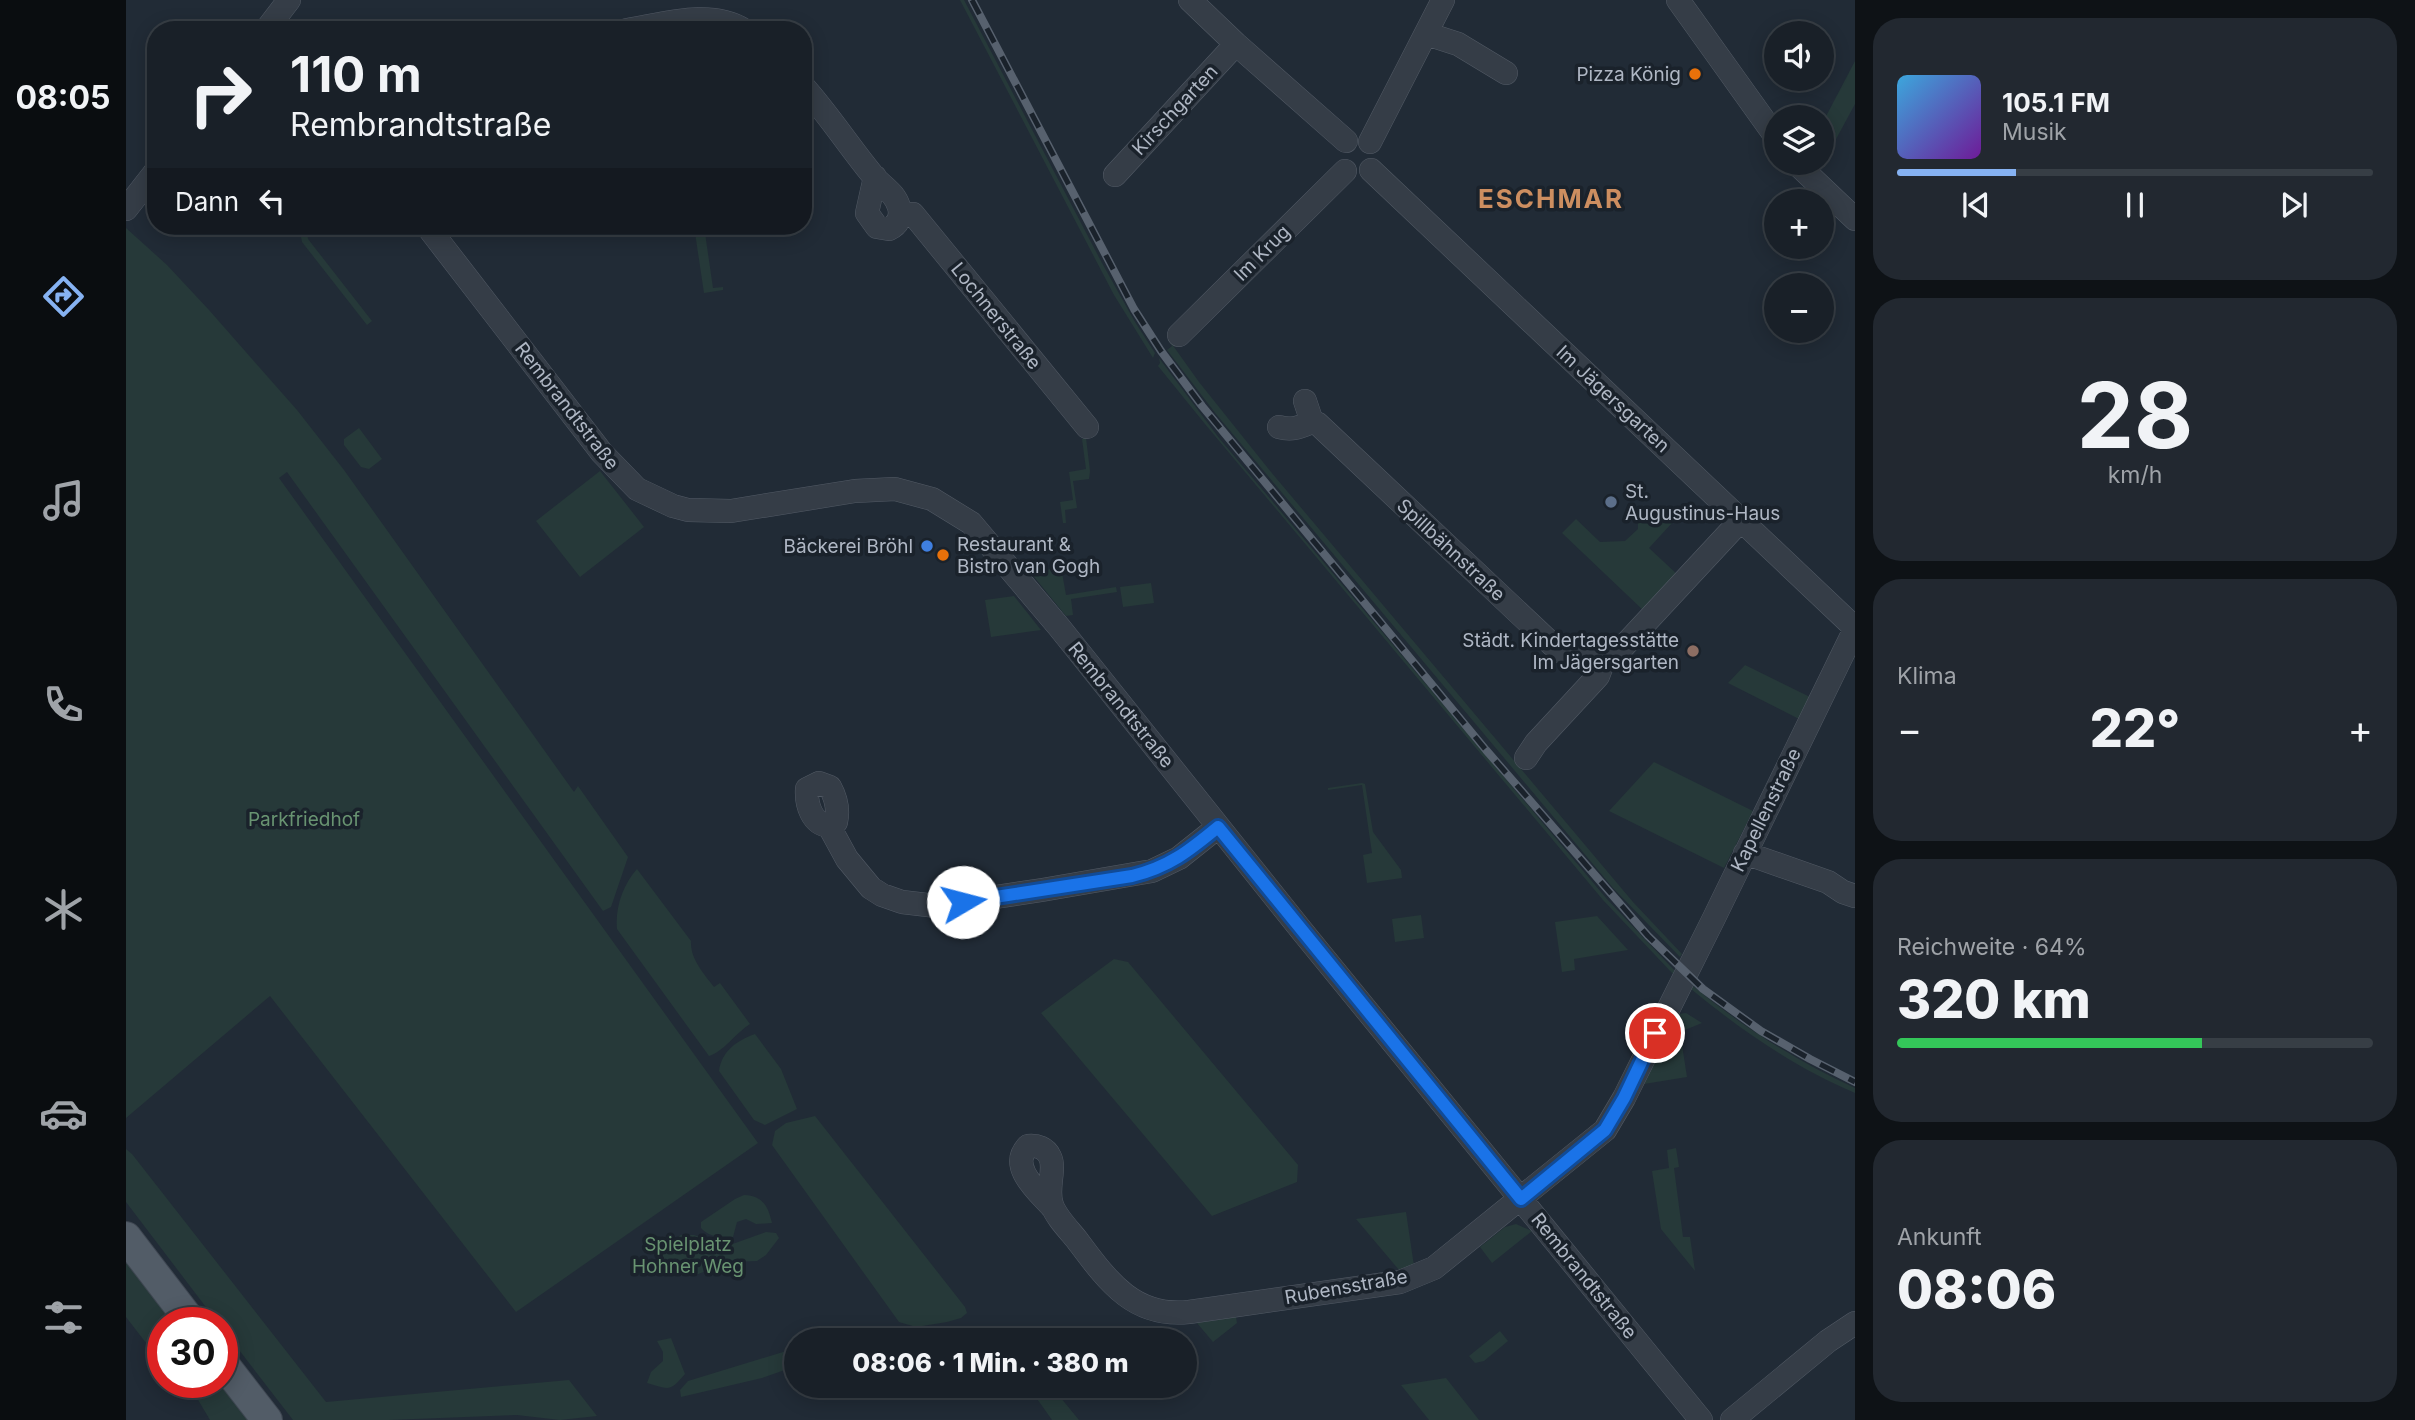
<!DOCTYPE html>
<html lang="de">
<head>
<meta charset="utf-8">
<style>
	body { margin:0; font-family:Inter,sans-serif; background:#222830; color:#f1f3f6; height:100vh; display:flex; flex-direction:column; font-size:26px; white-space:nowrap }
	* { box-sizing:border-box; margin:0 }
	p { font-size:23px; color:#9fa3a8 }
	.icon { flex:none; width:38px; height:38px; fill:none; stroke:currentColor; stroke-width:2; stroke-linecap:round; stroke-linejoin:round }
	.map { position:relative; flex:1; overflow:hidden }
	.panel { display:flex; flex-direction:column; gap:18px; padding:18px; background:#0e1216; width:560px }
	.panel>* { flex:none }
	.banner { position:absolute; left:21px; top:21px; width:665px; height:214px; border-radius:28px; box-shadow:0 4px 18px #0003,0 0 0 2px #373e45; background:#192028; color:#f1f3f6; overflow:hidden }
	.tools { position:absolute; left:1638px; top:21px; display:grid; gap:14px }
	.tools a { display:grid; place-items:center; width:70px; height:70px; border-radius:50%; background:#192028; box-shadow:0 4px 18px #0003,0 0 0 2px #373e45; font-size:35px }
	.speed { position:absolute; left:21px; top:1307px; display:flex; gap:14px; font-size:35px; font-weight:700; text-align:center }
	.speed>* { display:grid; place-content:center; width:91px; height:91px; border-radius:50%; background:#192028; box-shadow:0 4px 18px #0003,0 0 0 2px #373e45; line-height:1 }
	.speed .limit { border:10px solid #d22; background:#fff; color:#111 }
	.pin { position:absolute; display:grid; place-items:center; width:60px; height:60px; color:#fff; margin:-30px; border:4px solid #fff; border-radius:50%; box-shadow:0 2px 7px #0007 }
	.me { position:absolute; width:77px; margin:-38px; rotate:82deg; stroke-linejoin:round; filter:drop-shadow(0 0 5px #0008) }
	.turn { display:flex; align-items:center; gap:24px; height:147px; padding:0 28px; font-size:32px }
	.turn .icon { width:91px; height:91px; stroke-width:2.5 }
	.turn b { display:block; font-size:49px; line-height:60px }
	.then { display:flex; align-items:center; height:66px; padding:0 28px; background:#0003; gap:14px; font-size:26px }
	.big { font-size:52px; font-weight:800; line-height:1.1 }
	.panel .widget { flex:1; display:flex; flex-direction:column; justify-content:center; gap:10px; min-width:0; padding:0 24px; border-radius:28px; background:#222830 }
	.panel .dial { align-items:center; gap:0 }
	.dial b { font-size:91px; line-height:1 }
	.song { display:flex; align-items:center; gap:21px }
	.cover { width:84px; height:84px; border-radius:10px; background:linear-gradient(135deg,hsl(200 70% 55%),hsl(280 70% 35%)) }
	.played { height:7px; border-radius:4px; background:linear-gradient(90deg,#86b2f2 25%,#373e45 25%) }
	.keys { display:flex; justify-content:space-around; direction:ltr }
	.heat { display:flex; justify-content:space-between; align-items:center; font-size:38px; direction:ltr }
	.charge { height:10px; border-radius:5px; background:linear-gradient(90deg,#34c759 64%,#373e45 0) }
	.trip { position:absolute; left:658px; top:1328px; width:413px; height:70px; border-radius:35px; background:#192028; box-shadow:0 4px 18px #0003,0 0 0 2px #373e45; font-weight:800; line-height:70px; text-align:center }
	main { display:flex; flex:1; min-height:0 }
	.menu { display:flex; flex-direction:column; width:126px; justify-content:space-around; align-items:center; background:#0a0d10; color:#9fa3a8 }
	.menu .icon { width:49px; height:49px }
	.menu .on { color:#86b2f2 }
	.menu b { font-size:32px; color:#f1f3f6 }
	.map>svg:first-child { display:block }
	.green { fill:#263939 }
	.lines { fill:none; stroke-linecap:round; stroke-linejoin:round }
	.minor-casing { stroke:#525a65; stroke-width:24 }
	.major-casing { stroke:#3e4651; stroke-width:32 }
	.minor { stroke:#353d47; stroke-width:23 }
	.major { stroke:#525c67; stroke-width:30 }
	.rail-casing { stroke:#57616e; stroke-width:8 }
	.rail { stroke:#1a222b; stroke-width:5; stroke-dasharray:16; stroke-linecap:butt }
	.route-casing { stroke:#114b97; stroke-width:18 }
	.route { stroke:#1a73e8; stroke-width:12 }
	.food-dot { fill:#e8710a; stroke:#1a222b; stroke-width:2.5 }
	.service-dot { fill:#5c6f8a; stroke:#1a222b; stroke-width:2.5 }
	.shop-dot { fill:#3f7fe0; stroke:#1a222b; stroke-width:2.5 }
	.education-dot { fill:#8d6e63; stroke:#1a222b; stroke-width:2.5 }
	.labels { text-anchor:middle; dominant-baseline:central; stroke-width:7; stroke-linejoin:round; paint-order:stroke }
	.poi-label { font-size:19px; fill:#afb7c4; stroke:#1a222b; text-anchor:end }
	.street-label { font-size:19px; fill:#afb7c4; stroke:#1a222b }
	.park-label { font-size:19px; fill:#689371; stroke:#1a222b }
	.district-label { font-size:26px; font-weight:bold; letter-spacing:2px; fill:#cd8e60; stroke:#1a222b }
</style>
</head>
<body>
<main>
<nav class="menu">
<b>08:05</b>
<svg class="icon on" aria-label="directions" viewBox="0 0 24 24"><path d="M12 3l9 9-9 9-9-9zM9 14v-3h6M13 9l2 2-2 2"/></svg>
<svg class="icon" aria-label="music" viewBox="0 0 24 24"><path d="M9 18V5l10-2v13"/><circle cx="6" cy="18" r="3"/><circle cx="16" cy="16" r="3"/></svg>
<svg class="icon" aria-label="phone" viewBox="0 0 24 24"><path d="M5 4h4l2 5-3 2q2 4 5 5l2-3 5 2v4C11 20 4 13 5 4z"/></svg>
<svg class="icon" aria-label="climate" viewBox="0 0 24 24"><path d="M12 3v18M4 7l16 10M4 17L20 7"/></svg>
<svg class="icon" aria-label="car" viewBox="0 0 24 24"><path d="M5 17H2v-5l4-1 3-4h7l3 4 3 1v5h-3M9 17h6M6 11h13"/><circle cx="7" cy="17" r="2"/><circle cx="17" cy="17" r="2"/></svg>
<svg class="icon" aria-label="filters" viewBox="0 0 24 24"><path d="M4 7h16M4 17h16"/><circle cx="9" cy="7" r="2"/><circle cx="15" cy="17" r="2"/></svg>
</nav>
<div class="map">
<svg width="1729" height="1420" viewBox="0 0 1729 1420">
	<rect width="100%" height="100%" fill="#212b36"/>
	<path class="green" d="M834 0H838L976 263 1009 322 1029 353 1027 358 988 295Z
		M1729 61V104L1695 167 1691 163H1696V124Z
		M173 226H180L182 239 246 321 241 325 176 242Z
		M568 226H578L587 288 597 287V290L578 293Z
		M0 228 41 265 83 310 171 410 218 470 448 792 452 786 502 857 485 907 477 911 161 472 153 478 632 1143 390 1312 144 996 0 1118Z
		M1043 340 1073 382 1145 472 1507 902 1556 954 1554 957 1487 888 1090 414 1041 350 1046 346Z
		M1033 358 1093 438 1480 898 1549 971 1547 974 1477 900 1079 424 1032 366 1034 363Z
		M233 428 256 459 243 469 235 467 218 445V439Z
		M960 438 964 471 963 479 947 481 951 508 939 510 940 523H937L934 502 947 500 943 472 960 469 956 439Z
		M474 471 518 527 454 577 410 521Z
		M1541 518 1546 523 1523 548 1553 576 1519 612 1436 533 1450 519 1474 542 1499 541 1512 529V520Z
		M935 567 940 595 990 587 991 592 945 599 947 615 940 616 905 573Z
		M1025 583 1028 603 997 607 994 587Z
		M888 596 915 630 865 637 859 600Z
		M1619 665 1684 697 1673 719 1602 683Z
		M1528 762 1627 811 1598 868 1483 811Z
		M1236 783 1239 784 1247 832 1275 870 1276 878 1241 883 1237 855 1246 853 1236 785 1202 790V788Z
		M511 869 565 941C564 959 578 974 588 987L594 983 624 1024C611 1032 596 1053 583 1056L491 929C489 907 497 885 511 869Z
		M1295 915 1298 938 1269 942 1266 919Z
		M1471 916 1502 950 1448 959 1449 970 1436 972 1429 922Z
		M988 959 1002 962 1172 1165 1171 1182 1086 1216 915 1013Z
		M1567 986C1617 1027 1670 1061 1729 1088V1093C1669 1068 1615 1030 1565 989Z
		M1560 1013 1576 1023 1554 1032 1561 1077 1518 1084 1552 1014Z
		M629 1034 655 1069 671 1109 639 1125 628 1120 593 1071C596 1051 610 1041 629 1034Z
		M689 1116 839 1307 841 1313 835 1318 821 1322 790 1327 773 1322 646 1145 649 1131 660 1123Z
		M1550 1148 1553 1167 1548 1168 1557 1237H1564L1569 1271 1535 1229 1526 1171 1543 1168 1541 1150Z
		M0 1149 6 1154 200 1402 443 1380 471 1416 434 1420 391 1415 263 1420H167L96 1328V1323H92L0 1202Z
		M618 1195C637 1196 642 1206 646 1223L630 1224 620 1219 611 1222 607 1237C597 1240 582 1236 575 1228V1222L609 1199Z
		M1280 1212 1288 1266 1273 1270 1230 1219Z
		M1390 1224 1406 1231 1366 1263 1354 1247 1379 1227Z
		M640 1232 650 1233 653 1238 640 1255 631 1261 604 1262 567 1276 548 1275 528 1253 555 1235H568L601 1246Z
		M0 1250 55 1323H37V1365L0 1317Z
		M1110 1317 1111 1323 1087 1342 1071 1323Z
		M1374 1331 1382 1341 1358 1361 1349 1363 1343 1356Z
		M545 1338 559 1374C543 1393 543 1389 521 1383L525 1372 537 1361V1352L531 1341Z
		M670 1348V1366L636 1378 555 1397 554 1390 562 1381Z
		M1320 1378 1353 1420H1303L1275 1385Z
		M96 1382 130 1420H84L71 1398 54 1388 50 1383Z
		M902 1386H925L953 1420H926Z"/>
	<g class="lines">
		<defs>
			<path id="minor" d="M1064 0 1110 44 1220 141
				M1552 0 1650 137
				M140 30 163 0
				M501 30C538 24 585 9 618 30
				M1301 34 1332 44 1380 73
				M677 86C703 115 724 148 749 178 758 188 769 193 773 207 776 217 772 225 763 229L751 227 741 213 749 177
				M1244 142 1317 0
				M1670 163 1729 219
				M1245 170 1729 628
				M989 175 1110 44
				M0 209 30 171
				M775 214H787L961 427
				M301 226 476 453 511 489 547 506 562 510 605 511 729 491 769 489 806 499 845 523 933 627 1176 931 1575 1420
				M1053 335 1219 171
				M1186 422 1192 424 1432 650C1454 663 1474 662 1496 648L1615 520
				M1153 427C1166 431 1174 427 1186 422L1179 401
				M1400 758 1410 743 1472 676 1475 668 1472 659
				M703 826C686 824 680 805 681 789L693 783 704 787C710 798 713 809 710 822L703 826 721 859 745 888 756 895 776 902 810 906 916 890 1026 871 1053 858 1092 827
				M1619 853 1702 882 1717 892 1729 896
				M926 1207C912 1191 882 1167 902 1146 911 1145 920 1148 924 1157 930 1169 920 1189 926 1205 930 1217 943 1230 951 1240 981 1280 1007 1318 1063 1312L1274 1282 1308 1268 1479 1130 1498 1098 1588 918 1729 629
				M1606 1420 1702 1341 1729 1323"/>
			<path id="major" d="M0 1237 66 1323
				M96 1362 141 1420"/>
		</defs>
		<use href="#minor" class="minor-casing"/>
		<use href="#major" class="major-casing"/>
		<use href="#minor" class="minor"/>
		<use href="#major" class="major"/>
		<defs>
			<path id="rail" d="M846 0 1008 309 1035 351 1076 406 1360 750 1522 936 1577 989 1635 1031 1684 1059 1729 1082"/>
		</defs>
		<use href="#rail" class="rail-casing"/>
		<use href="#rail" class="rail"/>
	</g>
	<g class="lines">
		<defs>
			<path id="route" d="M837 902 1006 876C1043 867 1063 851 1092 827L1395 1199 1479 1130 1498 1098 1529 1033"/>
		</defs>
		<use href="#route" class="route-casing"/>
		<use href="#route" class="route"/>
	</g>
	<g class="food-dot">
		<circle cx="1569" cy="74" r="7"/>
		<circle cx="817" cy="555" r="7"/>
	</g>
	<circle class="service-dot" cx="1485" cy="502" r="7"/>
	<circle class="shop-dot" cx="801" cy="546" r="7"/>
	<circle class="education-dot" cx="1567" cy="651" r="7"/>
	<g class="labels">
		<g class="poi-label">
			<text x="1555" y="74">Pizza König</text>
			<text x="1499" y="491" text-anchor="start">St.<tspan x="1499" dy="22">Augustinus-Haus</tspan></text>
			<text x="831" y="544" text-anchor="start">Restaurant &amp;<tspan x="831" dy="22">Bistro van Gogh</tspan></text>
			<text x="787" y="546">Bäckerei Bröhl</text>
			<text x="1553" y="640">Städt. Kindertagesstätte<tspan x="1553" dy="22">Im Jägersgarten</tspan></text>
		</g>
		<g class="street-label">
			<text transform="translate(1049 110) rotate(-47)">Kirschgarten</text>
			<text transform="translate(1136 253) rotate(-45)">Im Krug</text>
			<text transform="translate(870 316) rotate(51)">Lochnerstraße</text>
			<text transform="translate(1487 399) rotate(43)">Im Jägersgarten</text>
			<text transform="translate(441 406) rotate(52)">Rembrandtstraße</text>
			<text transform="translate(1325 550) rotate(43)">Spillbähnstraße</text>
			<text transform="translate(995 705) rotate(51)">Rembrandtstraße</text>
			<text transform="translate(1640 810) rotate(-64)">Kapellenstraße</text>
			<text transform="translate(1458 1276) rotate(51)">Rembrandtstraße</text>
			<text transform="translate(1220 1287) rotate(-10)">Rubensstraße</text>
		</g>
		<g class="park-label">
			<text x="178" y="819">Parkfriedhof</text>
			<text x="562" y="1244">Spielplatz<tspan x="562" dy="22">Hohner Weg</tspan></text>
		</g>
		<g class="district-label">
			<text x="1425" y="198">ESCHMAR</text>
		</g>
	</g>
</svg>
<div class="tools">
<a><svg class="icon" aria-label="sound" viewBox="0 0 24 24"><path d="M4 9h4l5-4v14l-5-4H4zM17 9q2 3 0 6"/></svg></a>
<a><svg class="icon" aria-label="layers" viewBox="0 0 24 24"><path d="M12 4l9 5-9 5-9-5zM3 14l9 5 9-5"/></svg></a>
<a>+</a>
<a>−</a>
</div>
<div class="speed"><div class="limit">30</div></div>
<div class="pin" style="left:1529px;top:1033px;background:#d93025"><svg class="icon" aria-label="arrive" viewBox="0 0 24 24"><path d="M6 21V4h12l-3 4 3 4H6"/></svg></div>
<svg class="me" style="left:837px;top:902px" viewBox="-20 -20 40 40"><circle r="19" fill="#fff"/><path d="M0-13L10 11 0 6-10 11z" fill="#1a73e8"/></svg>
<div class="trip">08:06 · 1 Min. · 380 m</div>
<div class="banner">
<div class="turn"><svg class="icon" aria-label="right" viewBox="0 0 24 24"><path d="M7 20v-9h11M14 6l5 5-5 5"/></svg><div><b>110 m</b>Rembrandtstraße</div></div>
<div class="then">Dann<svg class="icon" aria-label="left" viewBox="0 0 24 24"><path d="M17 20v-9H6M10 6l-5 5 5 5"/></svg></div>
</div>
</div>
<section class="panel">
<div class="widget">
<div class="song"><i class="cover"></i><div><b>105.1 FM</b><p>Musik</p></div></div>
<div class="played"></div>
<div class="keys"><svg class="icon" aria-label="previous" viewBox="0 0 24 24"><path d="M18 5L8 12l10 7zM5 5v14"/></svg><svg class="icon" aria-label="pause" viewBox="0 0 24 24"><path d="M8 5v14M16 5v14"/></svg><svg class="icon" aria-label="next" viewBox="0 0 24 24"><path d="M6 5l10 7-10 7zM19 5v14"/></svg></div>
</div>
<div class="widget dial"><b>28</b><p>km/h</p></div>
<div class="widget"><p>Klima</p>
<div class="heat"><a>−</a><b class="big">22°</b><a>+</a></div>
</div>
<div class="widget"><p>Reichweite · 64%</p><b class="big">320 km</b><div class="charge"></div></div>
<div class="widget"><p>Ankunft</p><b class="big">08:06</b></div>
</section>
</main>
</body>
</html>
